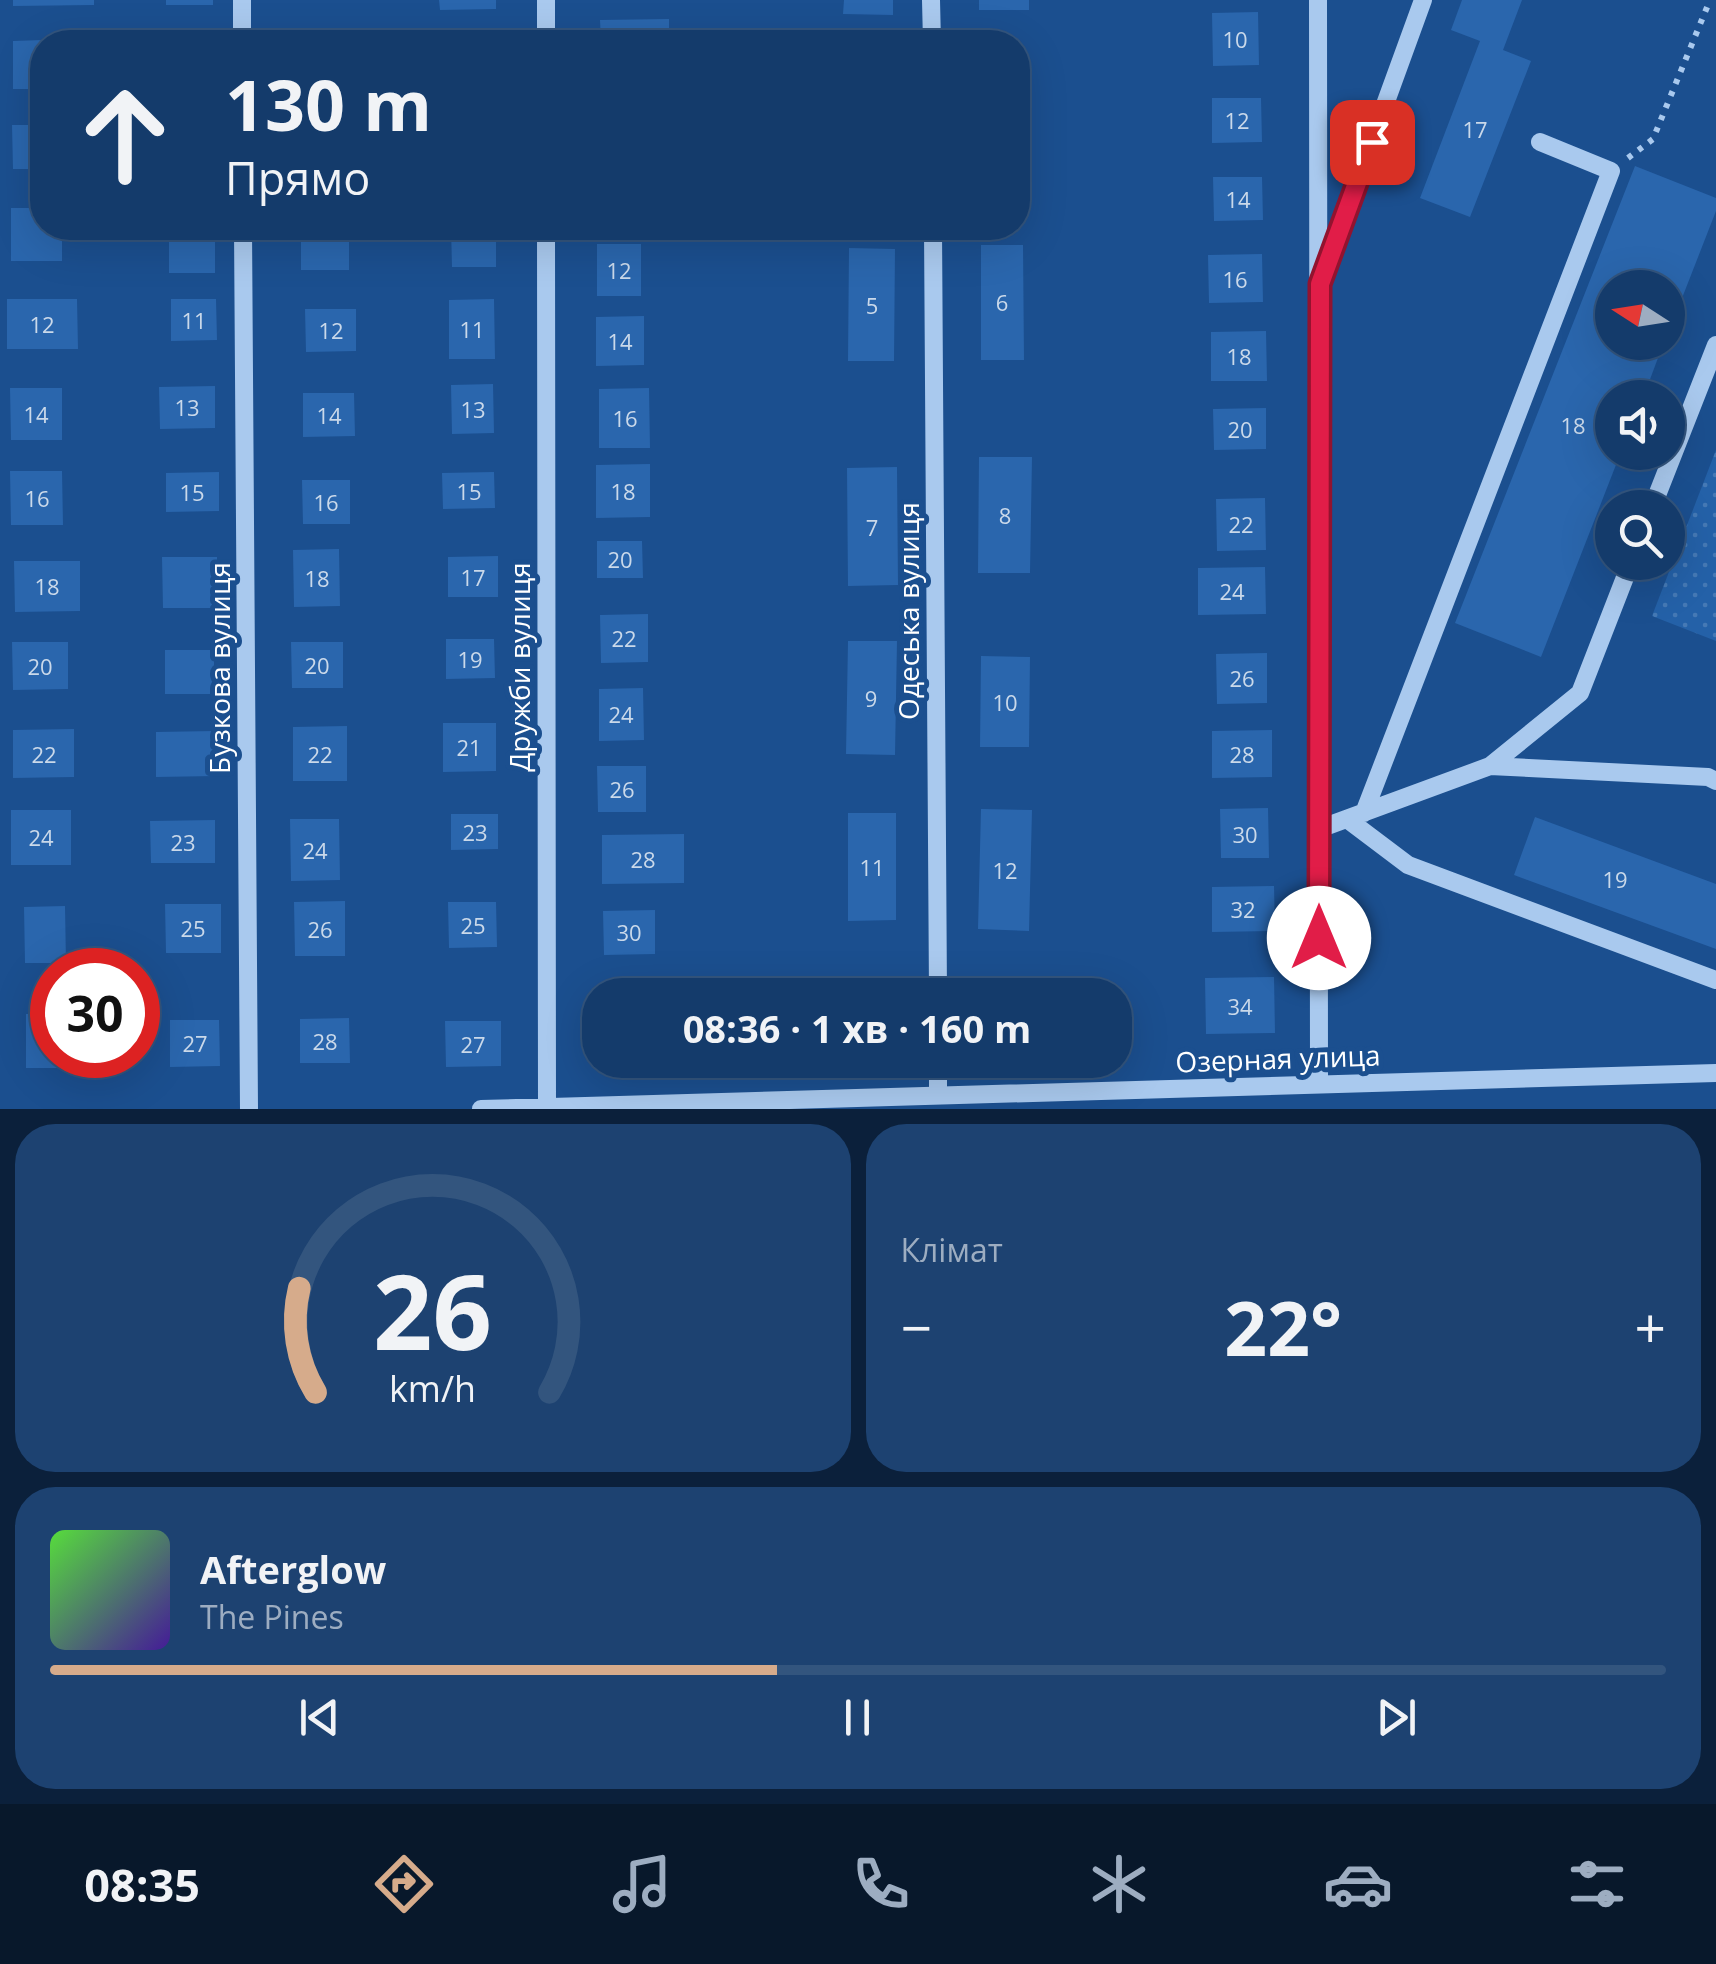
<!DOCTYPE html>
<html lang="uk">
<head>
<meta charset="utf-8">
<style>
	body { margin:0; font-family:"Open Sans",sans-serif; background:#1d4271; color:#f1f3f6; height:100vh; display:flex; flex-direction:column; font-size:38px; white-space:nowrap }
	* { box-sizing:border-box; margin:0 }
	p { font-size:32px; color:#9dadc1 }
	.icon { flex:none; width:55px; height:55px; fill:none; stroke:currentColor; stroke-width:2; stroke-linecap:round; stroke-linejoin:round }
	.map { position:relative; height:1109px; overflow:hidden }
	.drawer { display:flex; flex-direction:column; gap:15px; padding:15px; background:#0b203b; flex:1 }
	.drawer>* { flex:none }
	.hud { position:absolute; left:30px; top:30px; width:1000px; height:210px; border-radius:40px; box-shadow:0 10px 40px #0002,0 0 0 2px #33557e; background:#143b6b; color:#f1f3f6; overflow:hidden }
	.needle { width:65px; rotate:282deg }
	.controls { position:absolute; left:1595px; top:270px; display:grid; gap:20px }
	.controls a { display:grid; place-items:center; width:90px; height:90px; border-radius:50%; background:#143b6b; box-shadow:0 10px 40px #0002,0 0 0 2px #33557e; font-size:50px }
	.speed { position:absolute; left:30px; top:948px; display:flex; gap:20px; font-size:50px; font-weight:700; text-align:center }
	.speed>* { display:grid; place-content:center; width:130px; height:130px; border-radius:50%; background:#143b6b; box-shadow:0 10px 40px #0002,0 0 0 2px #33557e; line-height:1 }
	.speed .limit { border:15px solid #d22; background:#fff; color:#111 }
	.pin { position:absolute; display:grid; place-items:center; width:85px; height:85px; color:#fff; margin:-42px; border-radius:20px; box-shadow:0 5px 15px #0006 }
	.me { position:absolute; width:110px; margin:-55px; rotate:0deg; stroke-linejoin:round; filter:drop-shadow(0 0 8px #0008) }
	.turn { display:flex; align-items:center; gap:35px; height:210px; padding:0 30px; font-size:45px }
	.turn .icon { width:130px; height:130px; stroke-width:2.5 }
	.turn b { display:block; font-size:70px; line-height:85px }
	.big { font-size:75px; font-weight:700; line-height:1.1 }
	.drawer .widget { flex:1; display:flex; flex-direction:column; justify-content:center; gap:15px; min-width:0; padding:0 35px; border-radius:40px; background:#1d4271 }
	.drawer .dial { align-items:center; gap:0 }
	.dial svg { height:260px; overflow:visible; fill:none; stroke:#33557e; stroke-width:7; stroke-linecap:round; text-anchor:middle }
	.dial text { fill:#f1f3f6; stroke:none }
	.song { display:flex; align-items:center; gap:30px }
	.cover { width:120px; height:120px; border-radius:15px; background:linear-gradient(135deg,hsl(110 70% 55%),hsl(260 70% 35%)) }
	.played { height:10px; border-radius:5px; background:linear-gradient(90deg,#d6ab8b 45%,#33557e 45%) }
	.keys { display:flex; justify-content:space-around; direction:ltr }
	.heat { display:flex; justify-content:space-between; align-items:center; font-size:55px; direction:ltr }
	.drawer .tiles { flex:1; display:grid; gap:15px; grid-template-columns:1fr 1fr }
	.widget:last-child { grid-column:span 2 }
	.trip { position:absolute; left:582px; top:978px; width:550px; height:100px; border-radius:40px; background:#143b6b; box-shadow:0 10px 40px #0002,0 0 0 2px #33557e; font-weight:700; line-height:100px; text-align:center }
	.menu { display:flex; height:160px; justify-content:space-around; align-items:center; background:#08182b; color:#9dadc1 }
	.menu .icon { width:70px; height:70px }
	.menu .selected { color:#d6ab8b }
	.menu b { font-size:45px; color:#f1f3f6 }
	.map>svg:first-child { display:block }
	.grass { fill:url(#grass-dots) }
	.building { fill:#2a66ad }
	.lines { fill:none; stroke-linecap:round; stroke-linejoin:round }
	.path { stroke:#a9c9ee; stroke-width:6; stroke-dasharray:5 8; stroke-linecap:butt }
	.minor { stroke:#a9c9ee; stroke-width:18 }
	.route-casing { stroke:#92132f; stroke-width:25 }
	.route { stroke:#e11d48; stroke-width:18 }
	.labels { text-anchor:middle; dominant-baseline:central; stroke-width:10; stroke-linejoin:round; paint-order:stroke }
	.number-label { font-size:22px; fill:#cad9ea }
	.street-label { font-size:28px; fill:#fff; stroke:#1b4f8f }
</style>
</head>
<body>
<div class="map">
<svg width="1716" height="1109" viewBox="0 0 1716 1109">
	<defs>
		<pattern id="grass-dots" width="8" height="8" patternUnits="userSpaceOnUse" patternTransform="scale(2.5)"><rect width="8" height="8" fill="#2461a8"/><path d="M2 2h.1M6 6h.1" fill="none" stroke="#4579b5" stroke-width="1.8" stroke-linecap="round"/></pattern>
	</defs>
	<rect width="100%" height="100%" fill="#1b4f8f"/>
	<path class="grass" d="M1716 450V641L1652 616Z"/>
	<path class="building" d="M13 0H94V5L13 6Z
		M166 0H213V5H166Z
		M439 0H496V9L440 10Z
		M844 0H893V15L843 14Z
		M979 0H1029V10H979Z
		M1462 0H1522L1503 50 1531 61 1470 217 1420 198 1480 41 1451 30Z
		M1258 12 1259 65 1213 66 1212 13Z
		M669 19V42H601L600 20Z
		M42 40V89H13V41Z
		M1018 82H1028L1027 190H1018Z
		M1212 98H1261L1262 142 1212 143Z
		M12 125H42V169H13Z
		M1635 166 1716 198V211L1668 334V288H1612V342H1664L1643 398H1612V452H1621L1541 657 1455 623Z
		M1213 177H1262L1263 220 1214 221Z
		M11 208H42V228H62V261H11Z
		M169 228H215V273H169Z
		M451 228H496V267H452Z
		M349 230V270H301V231Z
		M597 244H641V296H597Z
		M981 245H1023L1024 360H981Z
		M849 248 895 249 894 361H848Z
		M1262 254 1263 302 1209 303 1208 255Z
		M7 299H77L78 349H7Z
		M171 299H216L217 340 171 341Z
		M494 299 495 359H449V300Z
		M305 309H356V351L306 352Z
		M644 316V365L596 366V317Z
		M1266 331 1267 381H1211V332Z
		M493 384 494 433 452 434 451 385Z
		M215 386V428L160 429 159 387Z
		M10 388H62V440H11Z
		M649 388 650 448H599V389Z
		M303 393H354L355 436 303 437Z
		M1266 408V449L1214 450 1213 409Z
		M979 457H1032L1030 573H978Z
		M650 464V517L596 518V465Z
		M897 467 898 585 848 586 847 468Z
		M10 471H62L63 525H11Z
		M219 472V511L166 512V473Z
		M494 472 495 508 443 509 442 473Z
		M302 480H350V524H303Z
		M1265 498 1266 550 1217 551 1216 499Z
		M597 541H642L643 578H597Z
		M339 549 340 606 294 607 293 550Z
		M498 556V597H448V557Z
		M162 557H217V608H163Z
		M14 561H80V611L15 612Z
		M1265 567 1266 614 1198 615V568Z
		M648 614V662L601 663 600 615Z
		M446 639H494L495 678 446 679Z
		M848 641H897L895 755 846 754Z
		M12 642H68V689L13 690Z
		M291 642H343V688H292Z
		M165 650H214V694H165Z
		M1267 653V703L1217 704 1216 654Z
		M981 656 1030 657 1029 747H980Z
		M643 688 644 740 599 741V689Z
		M443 723H496V771L443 772Z
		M347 726V781H293V727Z
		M74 729V777L13 778V730Z
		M1272 730V777L1212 778V731Z
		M215 731 216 776 156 777V732Z
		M597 766H646V812H598Z
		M1268 808 1269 858H1221L1220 809Z
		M981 809 1032 810 1029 931 978 929Z
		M11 810H71V865H11Z
		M848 813H896V920L848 921Z
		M451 814H498V849L451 850Z
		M1535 817 1716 884V949L1514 875Z
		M290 819H339L340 880 291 881Z
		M215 820V863H151L150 821Z
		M684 834V883L602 884V835Z
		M1274 886 1275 931 1212 932V887Z
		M345 901V956H295L294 902Z
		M448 902H496L497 947 449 948Z
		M165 904H221V953H166Z
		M65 906 66 963H25L24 907Z
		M655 910V954L604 955 603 911Z
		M1274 977 1275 1033 1206 1034 1205 978Z
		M1028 987V995H979V988Z
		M26 1014H52V1055H69V1068H26Z
		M349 1018 350 1063H300V1019Z
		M170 1020H219L220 1066 170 1067Z
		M445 1021H501V1066L446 1067Z
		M605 1060H684V1067L605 1068Z
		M849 1060H896V1067L849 1065Z"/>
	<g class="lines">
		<path class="path" d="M1628 158 1653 139 1710 0"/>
		<path class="minor" d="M242 0V42
			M546 0V42
			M931 0 932 42
			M1318 0 1319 1084
			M243 228 249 1109
			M546 228 547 1107
			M933 228 938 995
			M1324 272 1423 0
			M1652 508 1716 345
			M1490 766 1708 777 1716 781
			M1364 813 1611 171 1540 142
			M1347 819 1408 865 1716 980
			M1319 829 1490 766 1580 693 1631 562
			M938 1060V1096
			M481 1109 1716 1073"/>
	</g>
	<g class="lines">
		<defs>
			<path id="route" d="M1319 938 1320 284 1372 142"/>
		</defs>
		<use href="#route" class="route-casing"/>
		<use href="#route" class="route"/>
	</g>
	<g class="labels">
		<g class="number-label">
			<text x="1235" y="39">10</text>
			<text x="1237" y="120">12</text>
			<text x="1475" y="129">17</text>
			<text x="1238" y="199">14</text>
			<text x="619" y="270">12</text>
			<text x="1235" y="279">16</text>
			<text x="1002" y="302">6</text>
			<text x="872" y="305">5</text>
			<text x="194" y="320">11</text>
			<text x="42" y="324">12</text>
			<text x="472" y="329">11</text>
			<text x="331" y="330">12</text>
			<text x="620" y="341">14</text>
			<text x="1239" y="356">18</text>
			<text x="187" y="407">13</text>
			<text x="473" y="409">13</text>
			<text x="36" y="414">14</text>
			<text x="329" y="415">14</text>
			<text x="625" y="418">16</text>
			<text x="1573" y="425">18</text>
			<text x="1240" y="429">20</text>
			<text x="469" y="491">15</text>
			<text x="623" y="491">18</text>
			<text x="192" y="492">15</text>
			<text x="37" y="498">16</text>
			<text x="326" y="502">16</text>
			<text x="1005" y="515">8</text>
			<text x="1241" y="524">22</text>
			<text x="872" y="527">7</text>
			<text x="620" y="559">20</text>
			<text x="473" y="577">17</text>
			<text x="317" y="578">18</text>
			<text x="47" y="586">18</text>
			<text x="1232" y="591">24</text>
			<text x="624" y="638">22</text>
			<text x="470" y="659">19</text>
			<text x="317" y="665">20</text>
			<text x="40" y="666">20</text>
			<text x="1242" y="678">26</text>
			<text x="871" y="698">9</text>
			<text x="1005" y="702">10</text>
			<text x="621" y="714">24</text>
			<text x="469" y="747">21</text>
			<text x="44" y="754">22</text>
			<text x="320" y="754">22</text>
			<text x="1242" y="754">28</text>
			<text x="622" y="789">26</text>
			<text x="475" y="832">23</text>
			<text x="1245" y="834">30</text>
			<text x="41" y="837">24</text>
			<text x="183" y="842">23</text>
			<text x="315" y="850">24</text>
			<text x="643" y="859">28</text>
			<text x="872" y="867">11</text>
			<text x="1005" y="870">12</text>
			<text x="1615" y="879">19</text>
			<text x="1243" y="909">32</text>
			<text x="473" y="925">25</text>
			<text x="193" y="928">25</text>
			<text x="320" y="929">26</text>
			<text x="629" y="932">30</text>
			<text x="1240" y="1006">34</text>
			<text x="325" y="1041">28</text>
			<text x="195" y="1043">27</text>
			<text x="473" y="1044">27</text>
		</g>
		<g class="street-label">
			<text transform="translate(908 611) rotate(-90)">Одеська вулиця</text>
			<text transform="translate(519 667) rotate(-90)">Дружби вулиця</text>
			<text transform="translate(219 668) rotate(-90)">Бузкова вулиця</text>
			<text transform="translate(1278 1058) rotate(-2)">Озерная улица</text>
		</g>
	</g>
</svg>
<div class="controls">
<a><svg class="needle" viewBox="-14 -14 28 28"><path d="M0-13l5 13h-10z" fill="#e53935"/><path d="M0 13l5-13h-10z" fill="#9dadc1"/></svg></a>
<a><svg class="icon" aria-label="sound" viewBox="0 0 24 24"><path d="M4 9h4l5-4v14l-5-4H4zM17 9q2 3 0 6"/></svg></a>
<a><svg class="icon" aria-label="search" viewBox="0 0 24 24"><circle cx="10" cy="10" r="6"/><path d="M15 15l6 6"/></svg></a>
</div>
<div class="speed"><div class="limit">30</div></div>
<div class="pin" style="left:1372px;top:142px;background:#d93025"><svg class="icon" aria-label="arrive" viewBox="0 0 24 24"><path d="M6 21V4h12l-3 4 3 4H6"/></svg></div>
<svg class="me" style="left:1319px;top:938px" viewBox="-20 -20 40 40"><circle r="19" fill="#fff"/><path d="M0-13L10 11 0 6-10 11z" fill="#e11d48"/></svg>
<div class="trip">08:36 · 1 хв · 160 m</div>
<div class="hud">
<div class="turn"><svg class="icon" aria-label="ahead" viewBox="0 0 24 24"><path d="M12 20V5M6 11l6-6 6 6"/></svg><div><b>130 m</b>Прямо</div></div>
</div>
</div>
<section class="drawer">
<div class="tiles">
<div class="widget dial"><svg viewBox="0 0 100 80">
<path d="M14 69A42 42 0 1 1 86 69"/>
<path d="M14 69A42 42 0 0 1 9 37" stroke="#d6ab8b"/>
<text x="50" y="56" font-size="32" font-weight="700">26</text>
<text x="50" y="72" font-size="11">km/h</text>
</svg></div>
<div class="widget"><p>Клімат</p>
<div class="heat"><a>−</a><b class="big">22°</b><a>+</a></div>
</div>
<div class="widget">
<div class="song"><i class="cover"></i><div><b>Afterglow</b><p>The Pines</p></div></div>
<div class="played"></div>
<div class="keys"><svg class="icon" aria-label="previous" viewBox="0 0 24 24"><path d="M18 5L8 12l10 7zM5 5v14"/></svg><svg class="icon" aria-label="pause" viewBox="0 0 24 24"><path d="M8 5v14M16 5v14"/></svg><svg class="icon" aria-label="next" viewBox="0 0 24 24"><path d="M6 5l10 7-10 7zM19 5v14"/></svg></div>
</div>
</div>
</section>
<nav class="menu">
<b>08:35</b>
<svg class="icon selected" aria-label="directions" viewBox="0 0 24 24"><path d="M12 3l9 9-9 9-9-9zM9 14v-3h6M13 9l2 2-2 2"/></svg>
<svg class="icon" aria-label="music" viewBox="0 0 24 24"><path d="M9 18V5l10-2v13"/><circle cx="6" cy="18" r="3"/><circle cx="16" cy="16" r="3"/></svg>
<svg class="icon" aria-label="phone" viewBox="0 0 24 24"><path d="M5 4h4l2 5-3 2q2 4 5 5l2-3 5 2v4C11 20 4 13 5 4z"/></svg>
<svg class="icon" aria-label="climate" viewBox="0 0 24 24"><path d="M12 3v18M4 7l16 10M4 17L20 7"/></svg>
<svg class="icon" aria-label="car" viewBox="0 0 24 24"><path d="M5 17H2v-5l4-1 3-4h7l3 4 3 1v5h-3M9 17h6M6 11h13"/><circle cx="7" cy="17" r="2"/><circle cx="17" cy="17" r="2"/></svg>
<svg class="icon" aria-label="filters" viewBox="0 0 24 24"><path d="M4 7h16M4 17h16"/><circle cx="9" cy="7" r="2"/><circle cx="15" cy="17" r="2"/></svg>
</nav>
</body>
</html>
